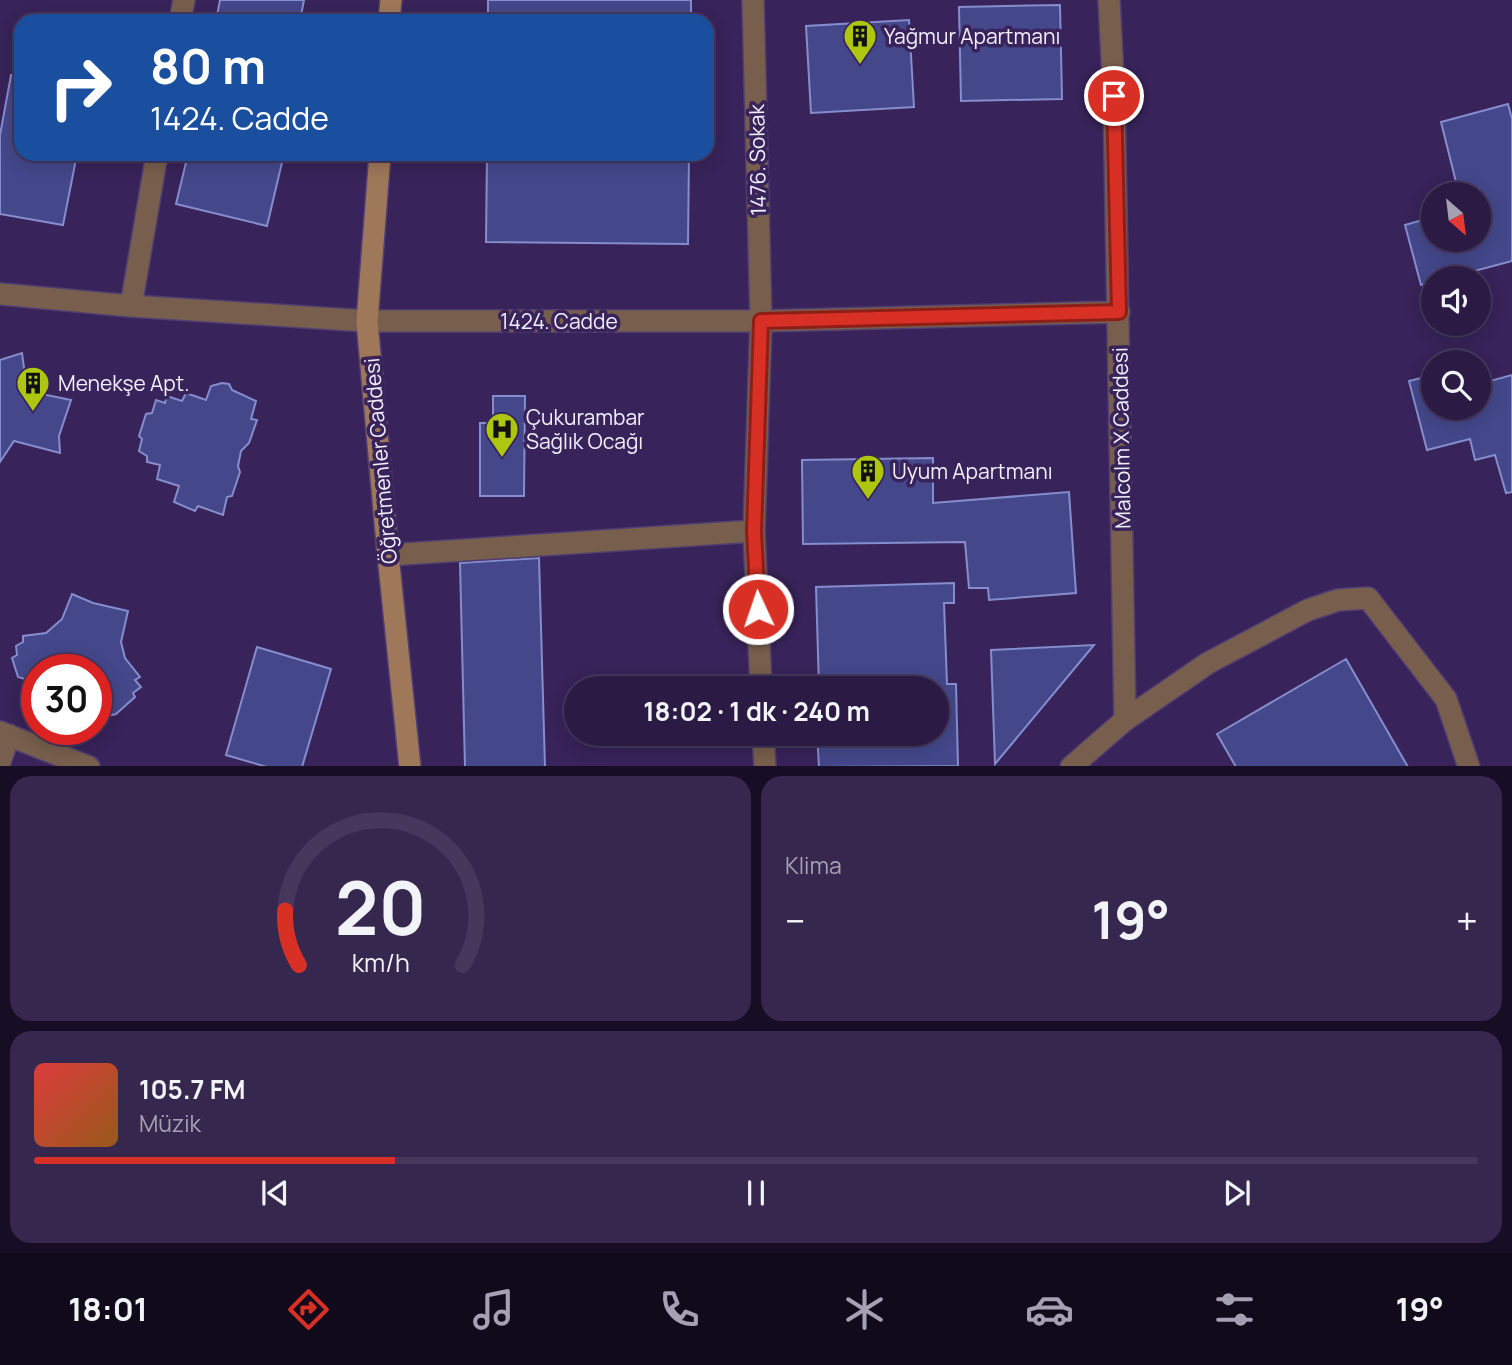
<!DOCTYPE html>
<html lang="tr">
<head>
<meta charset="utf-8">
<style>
	body { margin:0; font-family:Manrope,sans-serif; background:#36274f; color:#f1f3f6; height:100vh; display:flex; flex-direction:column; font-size:26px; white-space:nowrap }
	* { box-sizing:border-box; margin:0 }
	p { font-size:23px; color:#a5a1b2 }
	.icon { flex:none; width:38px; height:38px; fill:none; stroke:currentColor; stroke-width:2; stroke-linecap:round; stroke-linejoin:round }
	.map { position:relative; height:766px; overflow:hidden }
	.drawer { display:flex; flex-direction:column; gap:10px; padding:10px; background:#170e25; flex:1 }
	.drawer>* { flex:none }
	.guide { position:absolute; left:14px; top:14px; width:700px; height:147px; border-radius:21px; box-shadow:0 4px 18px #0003,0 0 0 2px #46385d; background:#1a4fa0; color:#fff; overflow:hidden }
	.needle { width:46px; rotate:152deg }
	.controls { position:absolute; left:1421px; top:182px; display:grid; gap:14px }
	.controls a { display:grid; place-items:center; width:70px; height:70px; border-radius:50%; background:#2a1a44; box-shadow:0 4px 18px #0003,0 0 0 2px #46385d; font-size:35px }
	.speed { position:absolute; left:21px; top:654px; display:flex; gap:14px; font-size:35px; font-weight:700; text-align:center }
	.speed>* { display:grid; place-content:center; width:91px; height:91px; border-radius:50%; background:#2a1a44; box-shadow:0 4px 18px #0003,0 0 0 2px #46385d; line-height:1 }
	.speed .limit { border:10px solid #d22; background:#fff; color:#111 }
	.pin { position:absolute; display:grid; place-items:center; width:60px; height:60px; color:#fff; margin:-30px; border:4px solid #fff; border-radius:50%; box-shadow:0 2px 7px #0007 }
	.me { position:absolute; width:77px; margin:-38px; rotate:357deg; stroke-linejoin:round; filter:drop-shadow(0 0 5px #0008) }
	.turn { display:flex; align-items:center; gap:24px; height:147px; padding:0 21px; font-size:32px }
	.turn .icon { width:91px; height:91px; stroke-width:2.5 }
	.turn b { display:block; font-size:49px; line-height:60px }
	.big { font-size:52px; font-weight:700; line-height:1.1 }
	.drawer .widget { flex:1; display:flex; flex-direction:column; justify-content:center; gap:10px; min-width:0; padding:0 24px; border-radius:21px; background:#36274f }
	.drawer .dial { align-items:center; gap:0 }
	.dial svg { height:182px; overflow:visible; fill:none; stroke:#46385d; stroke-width:7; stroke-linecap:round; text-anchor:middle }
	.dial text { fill:#f1f3f6; stroke:none }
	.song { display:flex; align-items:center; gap:21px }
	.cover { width:84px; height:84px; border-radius:10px; background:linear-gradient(135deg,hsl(0 70% 55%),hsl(30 70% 35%)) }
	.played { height:7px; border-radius:4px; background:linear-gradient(90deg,#d93025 25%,#46385d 25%) }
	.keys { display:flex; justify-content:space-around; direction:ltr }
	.heat { display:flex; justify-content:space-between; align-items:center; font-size:38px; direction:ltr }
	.drawer .tiles { flex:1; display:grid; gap:10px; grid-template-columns:1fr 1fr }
	.widget:last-child { grid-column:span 2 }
	.trip { position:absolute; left:564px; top:676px; width:385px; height:70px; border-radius:35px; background:#2a1a44; box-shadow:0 4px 18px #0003,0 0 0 2px #46385d; font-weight:700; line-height:70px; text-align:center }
	.tab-bar { display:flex; height:112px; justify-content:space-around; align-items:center; background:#110a1b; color:#a5a1b2 }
	.tab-bar .icon { width:49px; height:49px }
	.tab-bar .selected { color:#d93025 }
	.tab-bar b { font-size:32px; color:#f1f3f6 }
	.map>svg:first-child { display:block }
	.building { fill:#44488b; stroke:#868dcd; stroke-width:2 }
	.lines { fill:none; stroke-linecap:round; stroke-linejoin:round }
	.street-casing { stroke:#523f71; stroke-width:24 }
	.secondary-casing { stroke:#523f71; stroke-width:24 }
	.street { stroke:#785f4d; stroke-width:21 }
	.secondary { stroke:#9f785a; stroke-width:21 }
	.route-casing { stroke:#8d1f18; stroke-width:18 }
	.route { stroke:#d93025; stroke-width:12 }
	.labels { text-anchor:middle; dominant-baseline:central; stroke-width:7; stroke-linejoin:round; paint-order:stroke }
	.poi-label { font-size:21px; fill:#f2eefc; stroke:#38235a; text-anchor:start }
	.street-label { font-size:21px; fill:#f2eefc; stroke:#38235a }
</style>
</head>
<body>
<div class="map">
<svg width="1512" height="767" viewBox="0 0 1512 767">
	<rect width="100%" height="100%" fill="#38235a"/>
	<path class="building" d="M220 0H304L300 21H216Z
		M488 0H691V21H488Z
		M1060 5 1062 99 961 101 959 7Z
		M909 20 914 107 811 113 806 26Z
		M11 75 21 76V154H77L63 225 0 214V135Z
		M1508 104 1512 119V261L1448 278H1433V282L1421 285 1405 225 1433 217V240H1479V189L1459 194 1441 122Z
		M188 154H284L267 226 176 204Z
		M487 154H689L688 244 486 242Z
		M22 353 27 391 71 400 59 436 60 453 14 441 0 462V360Z
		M1433 375V408H1479V384L1512 375V492L1506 493 1495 455 1475 460 1470 439 1427 450 1409 381Z
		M222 383 229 384 232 390 256 401 251 419 257 420 249 443 241 451 238 466 240 472 232 496 227 497 223 515 198 506 195 511 174 502 179 486 157 479 160 465 147 462V456L139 451 142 439 139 436 146 414 152 413 156 400 165 403 167 396 182 401 186 393 206 400 211 386Z
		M493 396H525L524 496H480V423H493Z
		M933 458V503L1069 492 1076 593 989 600 988 588H969L965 542 803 544 802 460Z
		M539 558 545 767H465L460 563Z
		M954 583V603H944L947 684H956L958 766 819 767 817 733H936V688H819L816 587Z
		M72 594 93 603 128 611 121 642 125 658 140 677 135 680 141 687 133 693 135 697 116 714 96 719V670H37V683L18 677 12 658 17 655 16 646 23 642V636L46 633 62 619Z
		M1094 645 995 764 991 650Z
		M257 647 331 669 302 767H267L226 755Z
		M1346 659 1408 767H1236L1217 734Z"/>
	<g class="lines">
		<defs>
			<path id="street" d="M753 0 761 321 754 531 761 688
				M180 21 184 0
				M0 294 131 306 367 321H761L1119 312
				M131 306 157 154
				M388 555 754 531
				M1125 720 1208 663 1308 610 1338 600 1368 598 1446 699 1469 767
				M0 732 89 767
				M763 733 765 767
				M0 762 9 735
				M1071 767 1125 720 1114 96 1109 0"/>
			<path id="secondary" d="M389 21 391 0
				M380 154 367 321 388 555 410 767"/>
		</defs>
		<use href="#street" class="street-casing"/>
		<use href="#secondary" class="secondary-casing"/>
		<use href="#street" class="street"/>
		<use href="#secondary" class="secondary"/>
	</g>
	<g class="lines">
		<defs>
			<path id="route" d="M758 609 754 531 761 321 1119 312 1114 96"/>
		</defs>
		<use href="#route" class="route-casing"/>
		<use href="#route" class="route"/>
	</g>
	<defs>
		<symbol id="building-pin" viewBox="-11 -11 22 30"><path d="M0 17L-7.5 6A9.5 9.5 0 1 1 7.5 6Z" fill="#adc60f" stroke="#38235a"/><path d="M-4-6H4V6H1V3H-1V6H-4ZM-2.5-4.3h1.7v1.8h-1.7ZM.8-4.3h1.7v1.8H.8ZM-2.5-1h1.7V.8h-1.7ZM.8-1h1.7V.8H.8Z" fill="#111"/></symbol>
		<symbol id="hospital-pin" viewBox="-11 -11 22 30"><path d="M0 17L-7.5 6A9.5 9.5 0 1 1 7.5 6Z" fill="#adc60f" stroke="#38235a"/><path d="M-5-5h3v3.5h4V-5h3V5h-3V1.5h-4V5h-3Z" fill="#111"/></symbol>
	</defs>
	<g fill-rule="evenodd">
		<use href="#building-pin" x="841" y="17" width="38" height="52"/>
		<use href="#building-pin" x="14" y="364" width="38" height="52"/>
		<use href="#hospital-pin" x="483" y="410" width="38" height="52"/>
		<use href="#building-pin" x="849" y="452" width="38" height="52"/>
	</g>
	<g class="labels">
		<g class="poi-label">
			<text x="884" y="36">Yağmur Apartmanı</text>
			<text x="58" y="383">Menekşe Apt.</text>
			<text x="526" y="417">Çukurambar<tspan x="526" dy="24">Sağlık Ocağı</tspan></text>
			<text x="892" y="471">Uyum Apartmanı</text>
		</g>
		<g class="street-label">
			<text transform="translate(757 160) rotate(-91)">1476. Sokak</text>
			<text x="559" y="321">1424. Cadde</text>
			<text transform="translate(1121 438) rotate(-91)">Malcolm X Caddesi</text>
			<text transform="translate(380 461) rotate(-95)">Öğretmenler Caddesi</text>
		</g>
	</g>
</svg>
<div class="controls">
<a><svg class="needle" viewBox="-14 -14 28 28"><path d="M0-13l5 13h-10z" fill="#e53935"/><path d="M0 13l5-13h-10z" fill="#a5a1b2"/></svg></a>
<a><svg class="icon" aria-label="sound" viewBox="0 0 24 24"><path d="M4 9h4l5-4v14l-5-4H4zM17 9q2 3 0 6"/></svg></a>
<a><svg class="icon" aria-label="search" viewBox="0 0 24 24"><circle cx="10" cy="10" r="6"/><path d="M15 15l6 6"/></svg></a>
</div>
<div class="speed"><div class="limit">30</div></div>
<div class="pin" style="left:1114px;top:96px;background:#d93025"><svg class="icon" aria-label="arrive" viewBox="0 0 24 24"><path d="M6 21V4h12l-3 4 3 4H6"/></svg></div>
<svg class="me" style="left:758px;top:609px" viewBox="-20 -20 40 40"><circle r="17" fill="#d93025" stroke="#fff" stroke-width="3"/><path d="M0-11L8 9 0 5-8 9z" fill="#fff"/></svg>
<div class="trip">18:02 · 1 dk · 240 m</div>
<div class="guide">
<div class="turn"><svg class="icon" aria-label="right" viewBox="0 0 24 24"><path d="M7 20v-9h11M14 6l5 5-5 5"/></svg><div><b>80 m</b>1424. Cadde</div></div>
</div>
</div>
<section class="drawer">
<div class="tiles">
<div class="widget dial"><svg viewBox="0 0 100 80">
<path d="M14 69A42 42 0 1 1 86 69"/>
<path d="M14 69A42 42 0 0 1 8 45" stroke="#d93025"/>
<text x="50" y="56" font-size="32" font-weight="700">20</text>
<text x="50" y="72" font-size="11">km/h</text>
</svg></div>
<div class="widget"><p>Klima</p>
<div class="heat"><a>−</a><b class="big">19°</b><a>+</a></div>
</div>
<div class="widget">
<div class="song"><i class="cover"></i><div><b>105.7 FM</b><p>Müzik</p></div></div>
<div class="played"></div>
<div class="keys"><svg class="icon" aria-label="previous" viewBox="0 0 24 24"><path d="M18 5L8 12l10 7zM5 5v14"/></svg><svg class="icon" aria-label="pause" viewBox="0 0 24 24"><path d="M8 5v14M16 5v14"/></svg><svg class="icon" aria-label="next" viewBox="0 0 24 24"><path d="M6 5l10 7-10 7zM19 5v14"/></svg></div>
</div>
</div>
</section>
<nav class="tab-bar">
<b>18:01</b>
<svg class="icon selected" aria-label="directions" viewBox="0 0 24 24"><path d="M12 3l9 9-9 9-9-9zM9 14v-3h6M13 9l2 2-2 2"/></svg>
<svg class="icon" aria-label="music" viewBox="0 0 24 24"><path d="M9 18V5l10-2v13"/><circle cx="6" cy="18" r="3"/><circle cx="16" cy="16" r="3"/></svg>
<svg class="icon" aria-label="phone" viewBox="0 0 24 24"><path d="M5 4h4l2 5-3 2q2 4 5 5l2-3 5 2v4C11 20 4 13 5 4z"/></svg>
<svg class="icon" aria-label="climate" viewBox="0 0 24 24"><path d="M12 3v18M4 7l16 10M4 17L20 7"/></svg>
<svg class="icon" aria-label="car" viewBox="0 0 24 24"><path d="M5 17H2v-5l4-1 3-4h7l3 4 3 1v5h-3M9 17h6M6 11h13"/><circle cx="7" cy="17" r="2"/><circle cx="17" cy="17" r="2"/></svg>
<svg class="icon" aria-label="filters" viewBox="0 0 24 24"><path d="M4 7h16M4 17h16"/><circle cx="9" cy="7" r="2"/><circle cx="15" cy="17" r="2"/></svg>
<b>19°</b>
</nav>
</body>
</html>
